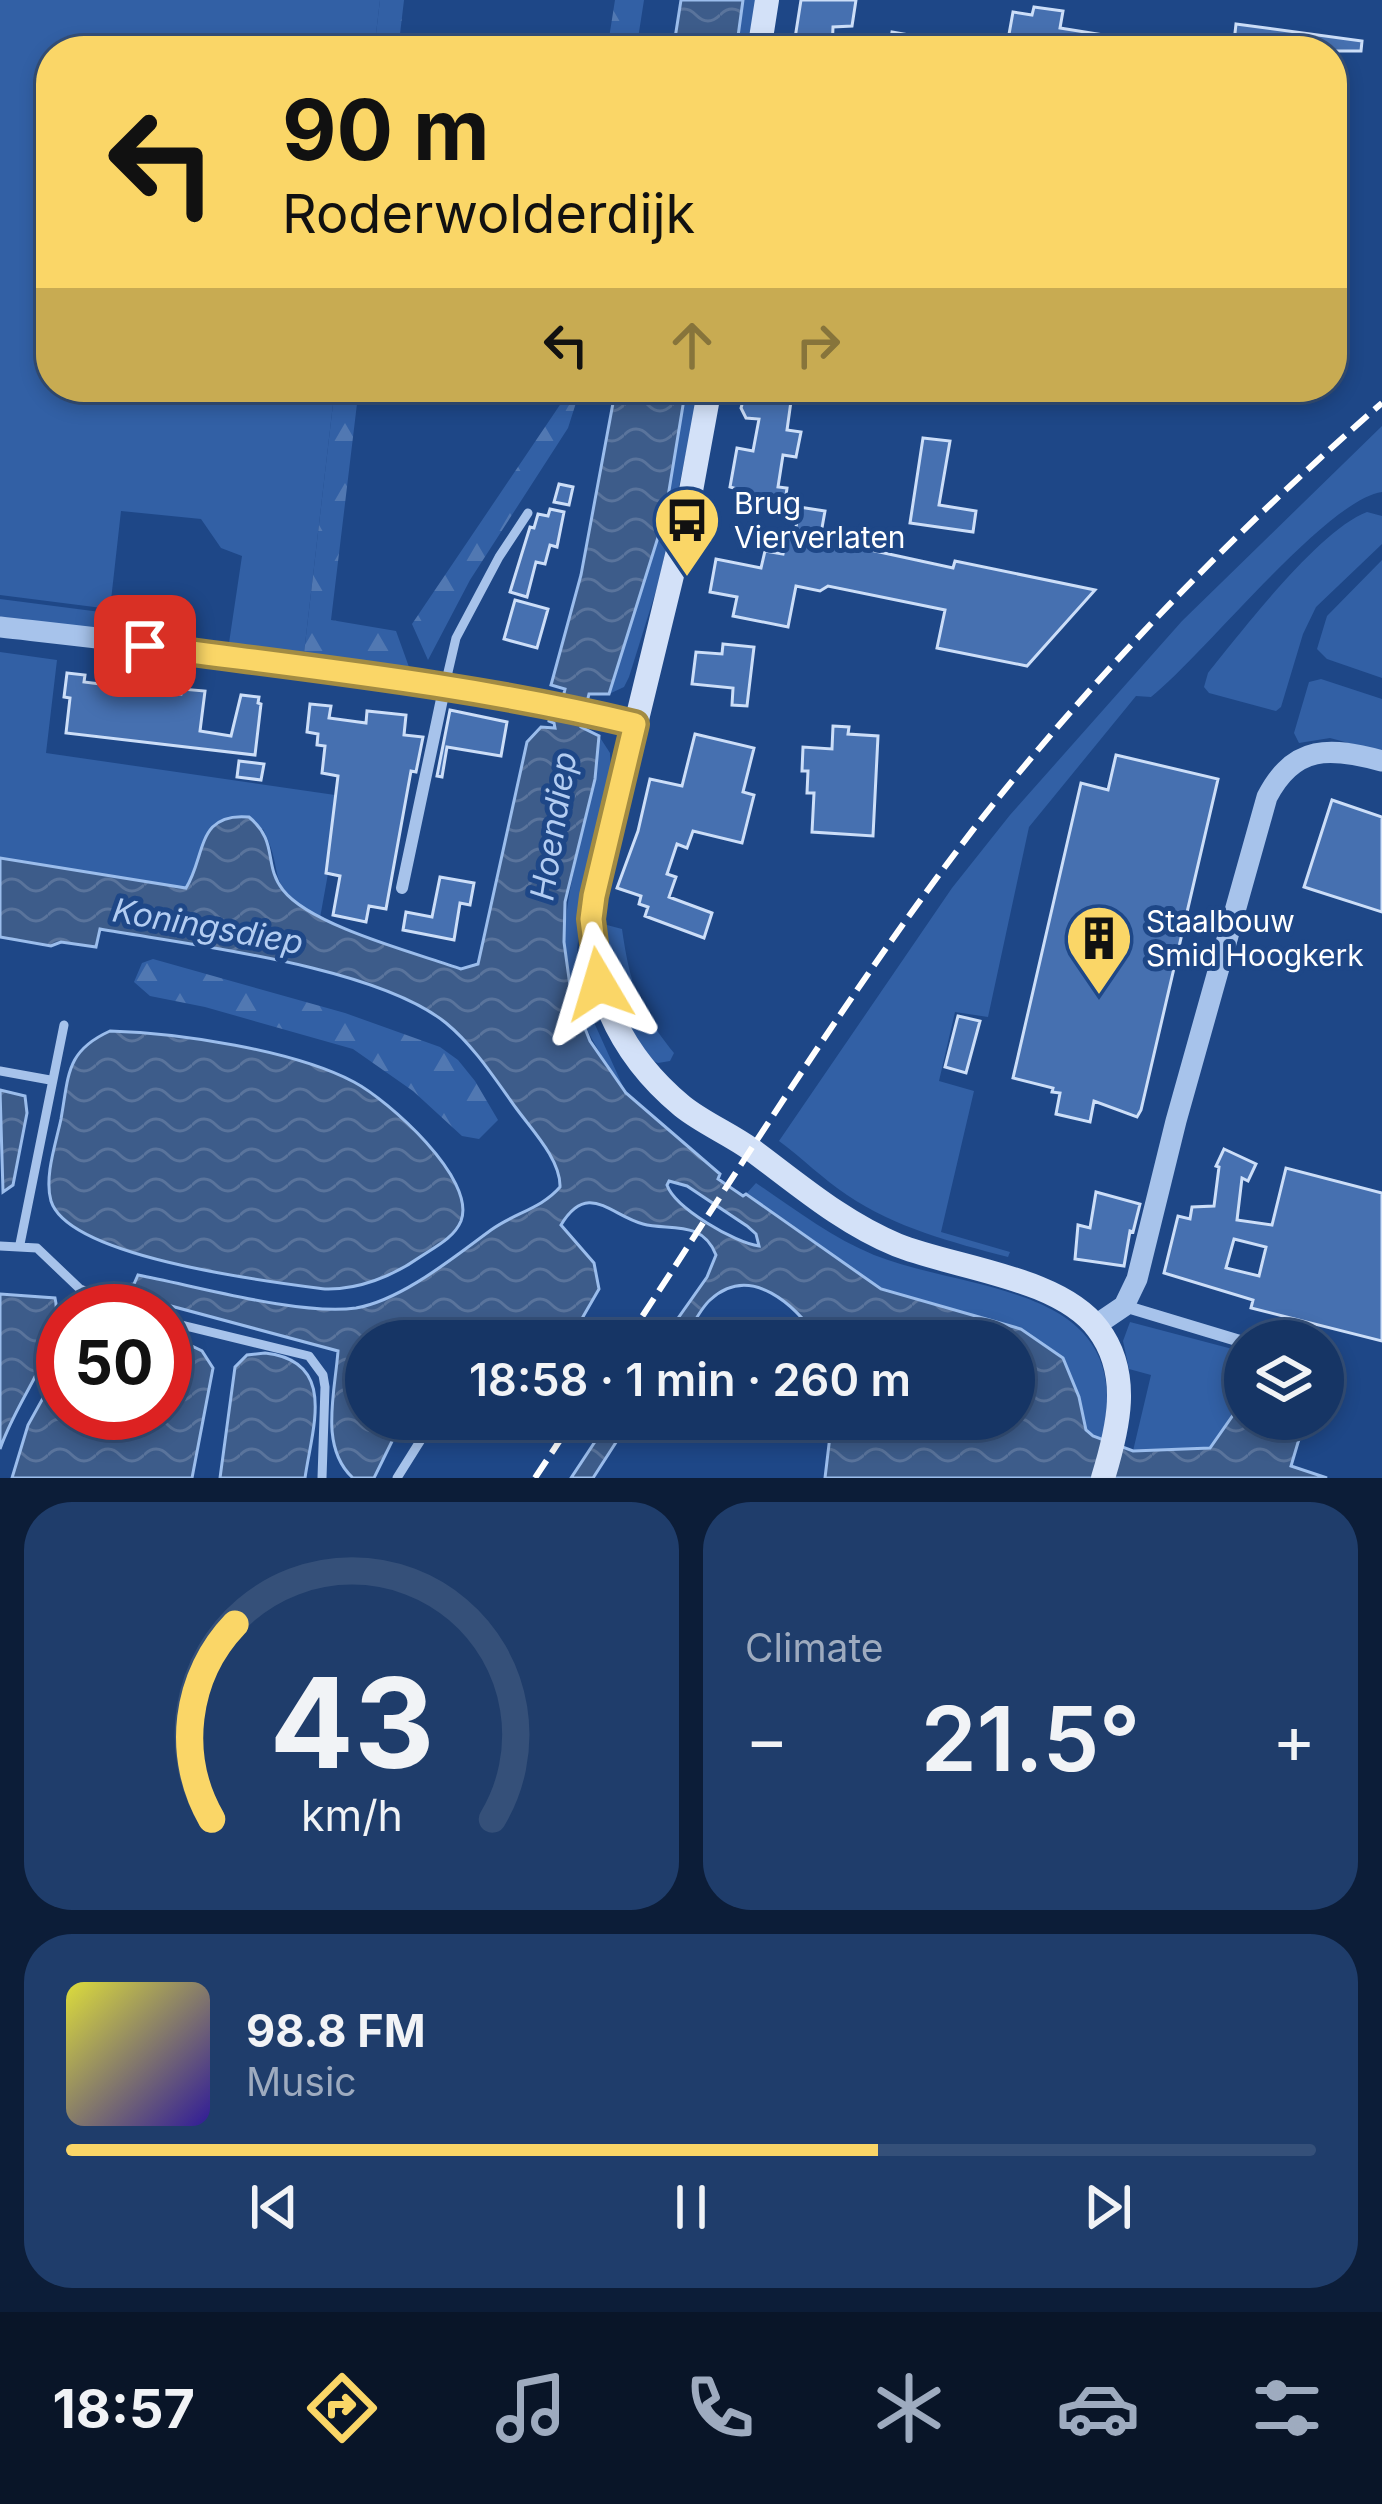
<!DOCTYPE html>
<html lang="en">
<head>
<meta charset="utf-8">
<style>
	body { margin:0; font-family:Inter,sans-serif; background:#1f3d6b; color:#f1f3f6; height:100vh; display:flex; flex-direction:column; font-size:45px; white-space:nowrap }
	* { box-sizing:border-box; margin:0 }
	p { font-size:39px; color:#9eabbf }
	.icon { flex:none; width:66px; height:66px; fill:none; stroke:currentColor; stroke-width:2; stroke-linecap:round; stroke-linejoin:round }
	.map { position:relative; height:1478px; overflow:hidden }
	.sheet { display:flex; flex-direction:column; gap:24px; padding:24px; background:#0c1d38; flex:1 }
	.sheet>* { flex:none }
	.top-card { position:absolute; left:36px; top:36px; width:1311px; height:366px; border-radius:48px; box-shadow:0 6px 18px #0003,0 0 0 3px #355079; background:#fad667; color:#111; overflow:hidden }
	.fabs { position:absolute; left:1224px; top:1320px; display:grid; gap:24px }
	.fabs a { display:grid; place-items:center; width:120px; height:120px; border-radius:50%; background:#163565; box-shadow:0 6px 18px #0003,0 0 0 3px #355079; font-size:60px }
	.speed { position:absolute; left:36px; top:1284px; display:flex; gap:24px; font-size:60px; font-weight:700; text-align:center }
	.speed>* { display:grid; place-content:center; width:156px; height:156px; border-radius:50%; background:#163565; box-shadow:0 6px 18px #0003,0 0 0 3px #355079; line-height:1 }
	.speed .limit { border:18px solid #d22; background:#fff; color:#111 }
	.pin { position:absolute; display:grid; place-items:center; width:102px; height:102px; color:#fff; margin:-51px; border-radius:24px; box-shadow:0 6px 18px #0006 }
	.me { position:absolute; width:132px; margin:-66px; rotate:353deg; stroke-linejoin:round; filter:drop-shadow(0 0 9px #0008) }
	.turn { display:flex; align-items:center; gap:42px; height:252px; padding:0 48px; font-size:54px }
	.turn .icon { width:156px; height:156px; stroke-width:2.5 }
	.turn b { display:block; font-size:84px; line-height:102px }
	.lanes { display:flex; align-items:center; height:114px; padding:0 48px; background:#0003; justify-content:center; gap:60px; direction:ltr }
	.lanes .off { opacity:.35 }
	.big { font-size:90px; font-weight:600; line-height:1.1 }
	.sheet .card { flex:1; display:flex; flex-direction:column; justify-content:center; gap:18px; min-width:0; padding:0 42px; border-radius:48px; background:#1f3d6b }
	.sheet .dial { align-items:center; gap:0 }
	.dial svg { height:312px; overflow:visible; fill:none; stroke:#355079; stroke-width:7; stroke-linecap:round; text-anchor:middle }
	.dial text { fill:#f1f3f6; stroke:none }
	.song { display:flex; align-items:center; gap:36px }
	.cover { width:144px; height:144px; border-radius:18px; background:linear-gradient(135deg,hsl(60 70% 55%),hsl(250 70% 35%)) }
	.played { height:12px; border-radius:6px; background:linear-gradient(90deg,#fad667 65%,#355079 65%) }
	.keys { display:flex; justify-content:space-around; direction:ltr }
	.heat { display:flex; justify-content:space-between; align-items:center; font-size:66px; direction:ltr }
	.sheet .tiles { flex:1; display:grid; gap:24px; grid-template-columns:1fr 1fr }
	.card:last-child { grid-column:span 2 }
	.trip { position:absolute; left:345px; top:1320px; width:690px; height:120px; border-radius:60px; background:#163565; box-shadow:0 6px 18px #0003,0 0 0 3px #355079; font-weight:600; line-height:120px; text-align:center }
	.tab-bar { display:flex; height:192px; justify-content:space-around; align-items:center; background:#091528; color:#9eabbf }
	.tab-bar .icon { width:84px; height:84px }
	.tab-bar .on { color:#fad667 }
	.tab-bar b { font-size:54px; color:#f1f3f6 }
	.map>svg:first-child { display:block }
	.grass { fill:#3260a5 }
	.forest { fill:url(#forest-firs) }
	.water { fill:url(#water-waves); stroke:#9bbdec; stroke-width:3; fill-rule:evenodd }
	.building { fill:#4670b0; stroke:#ccdef8; stroke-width:3; fill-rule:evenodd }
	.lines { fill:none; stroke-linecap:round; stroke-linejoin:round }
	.service { stroke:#a7c3eb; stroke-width:9 }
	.minor { stroke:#a7c3eb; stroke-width:12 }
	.tertiary { stroke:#a7c3eb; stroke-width:21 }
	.secondary { stroke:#d3e1f8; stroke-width:24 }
	.rail { stroke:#fff; stroke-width:6; stroke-dasharray:21 9; stroke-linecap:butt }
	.route-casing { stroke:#a28b43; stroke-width:30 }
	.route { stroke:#fad667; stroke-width:21 }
	.labels { text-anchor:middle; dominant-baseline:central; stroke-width:10; stroke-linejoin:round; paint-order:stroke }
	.poi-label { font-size:30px; fill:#fff; stroke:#1e4787; text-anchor:start }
	.water-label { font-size:33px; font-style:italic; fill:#b3cdf2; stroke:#1e4787 }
</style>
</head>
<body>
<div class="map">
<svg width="1382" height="1478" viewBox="0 0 1382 1478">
	<defs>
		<pattern id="forest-firs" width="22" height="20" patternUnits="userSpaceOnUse" patternTransform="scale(3)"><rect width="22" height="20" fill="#3260a5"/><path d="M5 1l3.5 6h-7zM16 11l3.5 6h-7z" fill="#5178b2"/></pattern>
		<pattern id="water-waves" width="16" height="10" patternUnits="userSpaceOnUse" patternTransform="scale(3)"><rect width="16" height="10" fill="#3d5c8a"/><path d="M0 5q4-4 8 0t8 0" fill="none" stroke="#5a749c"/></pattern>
	</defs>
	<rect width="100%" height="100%" fill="#1e4787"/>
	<path class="grass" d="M0 0H380L374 51H51V387H335L304 653 229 643 242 556 221 548 201 519 121 511 110 609 0 595Z
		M743 0H756L748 51H736Z
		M686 387H700L659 581 629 677 624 687 609 694 665 515Z
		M1382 426V492C1326 500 1204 655 1151 697L1136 696 1029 827 988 1017 955 1012 939 1081 974 1091 941 1232 1010 1252 1008 1257C951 1242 896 1228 847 1195 823 1179 802 1158 779 1141L952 888 1010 815 1182 621Z
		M1367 512 1382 516V544L1316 607 1303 634 1281 707 1276 711 1209 693 1204 687 1208 673C1242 631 1319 530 1367 512Z
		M1382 560V678L1327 659 1317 649 1327 616Z
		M0 599 116 614 115 629 0 621Z
		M0 652 57 660 46 753 342 796 320 918C260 879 288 880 263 829L212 826 186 888 0 858Z
		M1321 679 1382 699V752L1330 738 1299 743 1294 733 1309 682Z
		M599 736 610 753 611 776 584 888 577 950 587 1007 626 1093C543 975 559 934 590 801 594 779 595 758 599 736Z
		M603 924 622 929C630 985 639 1010 674 1053L670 1061 658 1063 640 1055 608 981Z
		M756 1183C793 1208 832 1238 874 1255 973 1294 1138 1283 1102 1439L1086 1430 1079 1397 1063 1358 1021 1329 881 1289 746 1194Z
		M1130 1322 1240 1351 1239 1359 1245 1362V1398L1210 1448 1133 1451 1151 1375 1129 1369 1123 1341Z"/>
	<path class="forest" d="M380 0H404L398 51H374Z
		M615 0H644L636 51H607Z
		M335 387H359L331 620 396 631 409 667 304 653Z
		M572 387H581L568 428 470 580 428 660 412 624Z
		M153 959 345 1013 440 1047 458 1060 475 1081 498 1120 479 1139 462 1136 413 1091 353 1049 205 1007 150 996 134 982 142 963Z"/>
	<path class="water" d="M681 0H743L736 51H673Z
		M616 387H686L665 515 609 694H589L581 727 599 736 595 779 565 902 564 942 571 993 590 1041 626 1093 720 1174 718 1179 743 1196 746 1194 881 1289 1021 1329 1063 1358 1079 1397 1086 1430 1093 1436 1133 1451 1210 1448 1245 1398V1419H1305L1291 1466 1327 1478H825L832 1419H1014V1341H820C796 1306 751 1262 710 1300 699 1310 691 1329 683 1341H662L707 1277 716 1255C702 1219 668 1231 643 1224 611 1216 588 1180 561 1225L594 1263 599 1289 569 1341H366V1419H403L374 1478H353C319 1447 335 1393 338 1351L119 1292 112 1287 134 1284 138 1275C196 1286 300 1316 356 1308 402 1300 454 1257 491 1230 514 1213 541 1209 560 1187 561 1160 532 1130 516 1108 495 1079 474 1046 446 1023 376 966 191 945 100 929L96 947 61 942 51 946 0 937V858L186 888C206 856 196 812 249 817 279 842 263 865 283 890 311 926 416 953 461 969L478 964 527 742 541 727 555 728 554 723 549 721 550 713 559 714 565 689 551 685 581 575ZM669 1181 687 1186 747 1226 756 1234 759 1246C735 1243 675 1208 667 1185Z
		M110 1031C179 1033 293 1050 354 1082 388 1100 477 1179 461 1221 454 1238 435 1247 420 1257 393 1276 358 1290 325 1289 271 1282 69 1258 51 1201 44 1177 56 1143 61 1119 69 1074 66 1051 110 1031Z
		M0 1090 25 1096 27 1113 13 1185 3 1192Z
		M0 1294 55 1298C60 1319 49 1324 43 1342 41 1352 43 1362 38 1371 25 1397 10 1420 0 1449Z
		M165 1333 202 1351 213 1368 192 1478H12L28 1425 63 1362V1413H165Z
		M265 1353C338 1361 312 1428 305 1478H220L235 1367 247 1355Z
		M610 1419H631L593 1478H571Z"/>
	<path class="building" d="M801 0H856L852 26 833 27 832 51H793Z
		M1034 7 1063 11 1060 28 1116 37 1114 51H1006L1013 12 1032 15Z
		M1236 24 1362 41 1361 51H1233Z
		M892 32 909 35 906 51H889Z
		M762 387H793L787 430 801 432 796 457 783 455 778 487 787 488 785 503 730 487 737 448 753 451 759 419 746 418 741 408 746 390 762 393Z
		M923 438 950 441 939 505 976 511 973 532 910 523Z
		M559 484 573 487 569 505 554 502Z
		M799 507 825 511 820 539 953 568 955 561 1095 590 1027 666 937 648 945 610 828 586 820 591 796 586 788 627 733 616 737 597 710 592 716 559 761 568 765 551 783 554 786 540 795 534Z
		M550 509 564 512 557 547 550 545 545 564 536 562 527 597 510 592 530 527 534 528 538 514 548 516Z
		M515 600 548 609 537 648 504 639Z
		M723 644 754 647 747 706 732 705 733 688 692 684 696 652 722 654Z
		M67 673 85 675 84 682 181 694 182 689 205 691 200 731 231 736 241 695 259 697 258 703 261 704 255 755 66 733 70 698 64 697Z
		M310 704 331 706 329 718 366 723 367 711 406 715 404 735 423 737 416 772 411 771 386 909 369 906 366 922 333 915 340 876 326 873 338 776 322 773 325 746 317 745 318 734 307 732Z
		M450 710 507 722 501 756 447 747 442 777 437 776Z
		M833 726 849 727 848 734 878 736 873 836 812 832 814 793H807L808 771H802L803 747 832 749Z
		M695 734 754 748 743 792 754 795 742 843 693 831 687 848 677 844 667 874 676 877 669 897 712 913 704 938 645 916 648 907 639 904 641 896 617 888 638 831 650 779 682 786Z
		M1116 755 1218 779 1141 1110 1137 1117 1094 1101 1090 1122 1056 1114 1060 1093 1052 1092 1053 1088 1013 1078 1081 783 1108 790Z
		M239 761 264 764 261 780 237 777Z
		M1332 800 1382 817V912L1304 887Z
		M440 877 474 883 470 905 460 903 454 940 403 930 406 912 432 917Z
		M958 1016 980 1021 966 1073 945 1067Z
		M1224 1149 1256 1164 1248 1181 1242 1178 1237 1220 1272 1225 1286 1168 1382 1193V1341L1251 1308 1253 1300 1164 1273 1178 1216 1190 1219 1192 1207 1214 1206 1219 1167 1216 1166ZM1234 1239 1266 1247 1259 1276 1226 1268Z
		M1096 1192 1140 1204 1133 1232 1130 1231 1124 1266 1075 1259 1078 1225 1090 1228Z"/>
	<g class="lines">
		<path class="service" d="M445 685 456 638 499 557 528 513
			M0 1071 50 1080
			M20 1244 64 1025
			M0 1246 37 1248 80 1289 135 1311
			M165 1321 309 1356 323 1375 325 1387 322 1478
			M397 1478 434 1419"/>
		<path class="minor" d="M402 888 445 685
			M1124 1306 1240 1341"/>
		<path class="tertiary" d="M0 627C212 651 428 674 635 724
			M1096 1325 1124 1306 1137 1279 1176 1121 1267 797C1294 744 1331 747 1382 761"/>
		<path class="secondary" d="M759 51 767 0
			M710 387 686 518 594 896C584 979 618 1053 682 1106 703 1123 730 1134 752 1150 798 1184 843 1223 897 1245 954 1268 1060 1277 1098 1329 1132 1374 1118 1429 1103 1478"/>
		<path class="rail" d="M626 1341C741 1167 851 987 979 822 1100 669 1235 531 1382 403
			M535 1478 574 1419"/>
	</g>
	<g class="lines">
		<defs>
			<path id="route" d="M145 646C309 668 474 685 635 724L594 896 591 919 599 984"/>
		</defs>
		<use href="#route" class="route-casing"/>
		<use href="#route" class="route"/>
	</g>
	<defs>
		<symbol id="bus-pin" viewBox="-11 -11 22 30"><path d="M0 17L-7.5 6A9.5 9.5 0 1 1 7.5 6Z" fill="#fad667" stroke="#1e4787"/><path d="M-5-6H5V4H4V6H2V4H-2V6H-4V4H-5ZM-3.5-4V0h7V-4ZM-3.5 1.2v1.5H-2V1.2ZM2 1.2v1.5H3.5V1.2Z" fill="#111"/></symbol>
		<symbol id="building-pin" viewBox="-11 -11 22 30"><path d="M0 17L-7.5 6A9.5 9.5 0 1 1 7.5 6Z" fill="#fad667" stroke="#1e4787"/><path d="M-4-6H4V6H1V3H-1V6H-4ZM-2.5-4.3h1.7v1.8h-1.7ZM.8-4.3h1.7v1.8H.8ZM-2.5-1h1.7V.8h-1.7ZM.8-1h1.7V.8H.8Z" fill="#111"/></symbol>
	</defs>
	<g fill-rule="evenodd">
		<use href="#bus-pin" x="649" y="482" width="76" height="104"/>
		<use href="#building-pin" x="1061" y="900" width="76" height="104"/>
	</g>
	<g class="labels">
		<g class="poi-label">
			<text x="734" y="503">Brug<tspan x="734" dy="34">Vierverlaten</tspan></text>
			<text x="1146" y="921">Staalbouw<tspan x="1146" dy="34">Smid Hoogkerk</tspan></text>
		</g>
		<g class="water-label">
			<text transform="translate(553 826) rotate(-81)">Hoendiep</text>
			<text transform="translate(208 926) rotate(10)">Koningsdiep</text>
		</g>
	</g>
</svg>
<div class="fabs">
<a><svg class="icon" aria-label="layers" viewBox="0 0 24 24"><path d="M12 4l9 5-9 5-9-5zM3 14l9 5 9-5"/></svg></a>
</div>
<div class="speed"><div class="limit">50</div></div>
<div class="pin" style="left:145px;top:646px;background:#d93025"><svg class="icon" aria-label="arrive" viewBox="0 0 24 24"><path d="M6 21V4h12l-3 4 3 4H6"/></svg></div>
<svg class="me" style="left:599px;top:984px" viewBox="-20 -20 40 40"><path d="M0-17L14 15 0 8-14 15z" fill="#fad667" stroke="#fff" stroke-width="4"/></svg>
<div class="trip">18:58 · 1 min · 260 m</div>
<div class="top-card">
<div class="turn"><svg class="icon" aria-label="left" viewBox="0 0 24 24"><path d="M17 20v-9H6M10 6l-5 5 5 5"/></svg><div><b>90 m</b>Roderwolderdijk</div></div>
<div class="lanes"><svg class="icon" aria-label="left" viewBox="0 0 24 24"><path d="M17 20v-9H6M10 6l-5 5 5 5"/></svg><svg class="icon off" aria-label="ahead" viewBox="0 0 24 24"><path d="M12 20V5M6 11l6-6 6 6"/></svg><svg class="icon off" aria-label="right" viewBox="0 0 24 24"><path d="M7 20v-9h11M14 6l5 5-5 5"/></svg></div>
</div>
</div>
<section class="sheet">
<div class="tiles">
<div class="card dial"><svg viewBox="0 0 100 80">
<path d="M14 69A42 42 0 1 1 86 69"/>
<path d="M14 69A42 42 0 0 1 20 19" stroke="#fad667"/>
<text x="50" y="56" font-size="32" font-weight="700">43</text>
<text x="50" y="72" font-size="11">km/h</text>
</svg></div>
<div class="card"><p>Climate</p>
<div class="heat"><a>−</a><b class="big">21.5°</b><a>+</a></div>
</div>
<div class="card">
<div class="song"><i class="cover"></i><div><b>98.8 FM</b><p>Music</p></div></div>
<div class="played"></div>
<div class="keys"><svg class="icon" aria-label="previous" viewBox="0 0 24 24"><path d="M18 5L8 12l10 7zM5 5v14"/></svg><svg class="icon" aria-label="pause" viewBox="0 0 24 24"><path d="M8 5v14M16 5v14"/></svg><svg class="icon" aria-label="next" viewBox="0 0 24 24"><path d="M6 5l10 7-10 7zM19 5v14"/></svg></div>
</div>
</div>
</section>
<nav class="tab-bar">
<b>18:57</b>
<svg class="icon on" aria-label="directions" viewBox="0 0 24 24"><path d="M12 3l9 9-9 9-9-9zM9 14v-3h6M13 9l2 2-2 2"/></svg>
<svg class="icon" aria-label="music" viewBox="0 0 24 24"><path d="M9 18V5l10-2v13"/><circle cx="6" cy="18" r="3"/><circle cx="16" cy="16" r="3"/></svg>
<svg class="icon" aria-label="phone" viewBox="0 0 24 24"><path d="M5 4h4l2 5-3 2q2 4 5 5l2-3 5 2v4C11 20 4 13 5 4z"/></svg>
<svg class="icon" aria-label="climate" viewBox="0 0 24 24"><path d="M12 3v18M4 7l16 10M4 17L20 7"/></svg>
<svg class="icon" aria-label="car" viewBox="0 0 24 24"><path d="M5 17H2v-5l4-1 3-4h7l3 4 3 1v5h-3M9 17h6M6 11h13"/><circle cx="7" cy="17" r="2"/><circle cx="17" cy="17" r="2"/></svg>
<svg class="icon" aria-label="filters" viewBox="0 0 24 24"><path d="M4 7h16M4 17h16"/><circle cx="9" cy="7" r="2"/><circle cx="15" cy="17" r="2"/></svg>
</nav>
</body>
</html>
